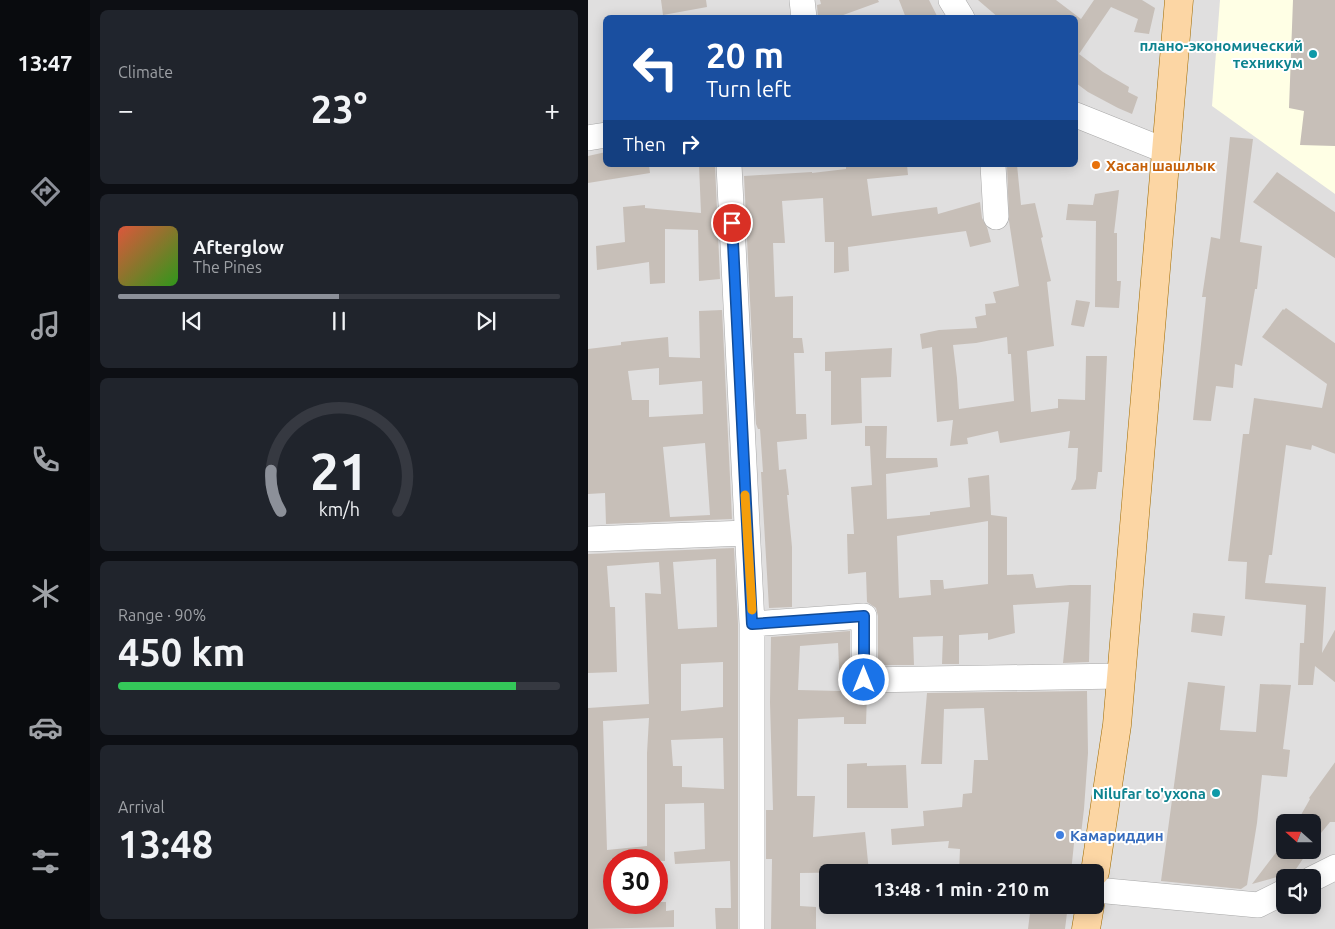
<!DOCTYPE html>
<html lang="en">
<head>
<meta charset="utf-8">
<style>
	body { margin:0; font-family:Ubuntu,sans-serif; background:#20242c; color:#f1f3f6; height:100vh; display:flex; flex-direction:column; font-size:19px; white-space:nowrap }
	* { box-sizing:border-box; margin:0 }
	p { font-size:16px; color:#9ea1a6 }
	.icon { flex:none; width:28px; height:28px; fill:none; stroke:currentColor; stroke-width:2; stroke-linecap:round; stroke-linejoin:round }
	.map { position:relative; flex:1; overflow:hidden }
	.sheet { display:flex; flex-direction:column; gap:10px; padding:10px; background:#0d0f14; width:498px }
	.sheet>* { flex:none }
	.hud { position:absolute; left:15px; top:15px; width:475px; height:152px; border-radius:8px; box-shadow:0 2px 12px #0003; background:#1a4fa0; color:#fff; overflow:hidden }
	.needle { width:32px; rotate:291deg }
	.fabs { position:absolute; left:688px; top:814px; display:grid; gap:10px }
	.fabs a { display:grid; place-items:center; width:45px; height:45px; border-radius:8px; background:#171b24; box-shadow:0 2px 12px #0003; font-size:25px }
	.speed { position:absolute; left:15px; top:849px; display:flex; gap:10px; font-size:25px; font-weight:700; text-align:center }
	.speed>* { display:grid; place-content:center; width:65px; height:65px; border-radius:50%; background:#171b24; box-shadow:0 2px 12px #0003; line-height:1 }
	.speed .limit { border:8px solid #d22; background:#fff; color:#111 }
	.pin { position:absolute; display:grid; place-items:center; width:42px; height:42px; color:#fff; margin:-21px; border:2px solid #fff; border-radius:50%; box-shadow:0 1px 5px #0007 }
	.me { position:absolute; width:55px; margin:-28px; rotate:0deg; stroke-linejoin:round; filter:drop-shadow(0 0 4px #0008) }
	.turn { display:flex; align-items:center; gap:18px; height:105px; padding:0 20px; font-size:22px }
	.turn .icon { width:65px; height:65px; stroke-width:2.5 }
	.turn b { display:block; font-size:35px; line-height:42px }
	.then { display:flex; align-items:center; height:48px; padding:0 20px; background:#0003; gap:10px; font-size:19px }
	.big { font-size:38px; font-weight:700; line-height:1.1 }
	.sheet .widget { flex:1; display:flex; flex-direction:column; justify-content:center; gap:8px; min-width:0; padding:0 18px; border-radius:8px; background:#20242c }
	.sheet .dial { align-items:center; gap:0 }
	.dial svg { height:130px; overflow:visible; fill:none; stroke:#363941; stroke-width:7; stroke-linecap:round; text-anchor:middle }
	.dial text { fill:#f1f3f6; stroke:none }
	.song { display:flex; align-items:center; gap:15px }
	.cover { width:60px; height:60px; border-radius:8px; background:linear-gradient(135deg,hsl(10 70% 55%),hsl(110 70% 35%)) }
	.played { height:5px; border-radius:2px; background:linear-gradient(90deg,#8c9099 50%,#363941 50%) }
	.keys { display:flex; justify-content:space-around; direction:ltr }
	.heat { display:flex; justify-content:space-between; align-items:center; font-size:28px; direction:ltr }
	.charge { height:8px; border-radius:4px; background:linear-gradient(90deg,#34c759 90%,#363941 0) }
	.trip { position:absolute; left:231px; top:864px; width:285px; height:50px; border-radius:8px; background:#171b24; box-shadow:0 2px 12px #0003; font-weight:700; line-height:50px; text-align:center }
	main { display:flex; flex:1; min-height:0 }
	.dock { display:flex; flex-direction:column; width:90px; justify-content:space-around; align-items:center; background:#090b0e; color:#9ea1a6 }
	.dock .icon { width:35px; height:35px }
	.dock .active { color:#8c9099 }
	.dock b { font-size:22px; color:#f1f3f6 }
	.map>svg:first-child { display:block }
	.residential { fill:#e0dfdf; fill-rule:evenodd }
	.education { fill:#ffffe5 }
	.building { fill:#c7bfb8; fill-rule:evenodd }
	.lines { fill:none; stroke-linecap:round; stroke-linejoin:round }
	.minor-casing { stroke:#a9a9a9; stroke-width:26 }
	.major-casing { stroke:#a06b00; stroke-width:29 }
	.minor { stroke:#fff; stroke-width:25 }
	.major { stroke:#fcd6a4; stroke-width:28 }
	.route-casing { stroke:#114b97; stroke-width:12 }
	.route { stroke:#1a73e8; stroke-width:9 }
	.slow { stroke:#f59e0b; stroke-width:9 }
	.culture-dot { fill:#0f9aa8; stroke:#fff; stroke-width:2 }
	.food-dot { fill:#e8710a; stroke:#fff; stroke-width:2 }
	.shop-dot { fill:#3f7fe0; stroke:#fff; stroke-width:2 }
	.labels { text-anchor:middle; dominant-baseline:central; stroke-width:4; stroke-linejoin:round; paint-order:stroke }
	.culture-label { font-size:15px; font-weight:bold; fill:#0d838f; stroke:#fff; text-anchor:end }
	.food-label { font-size:15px; font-weight:bold; fill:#c56008; stroke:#fff; text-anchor:start }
	.shop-label { font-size:15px; font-weight:bold; fill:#366cbe; stroke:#fff; text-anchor:start }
</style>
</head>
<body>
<main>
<nav class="dock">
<b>13:47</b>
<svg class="icon active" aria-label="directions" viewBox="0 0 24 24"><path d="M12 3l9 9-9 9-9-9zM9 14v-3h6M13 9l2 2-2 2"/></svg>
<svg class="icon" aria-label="music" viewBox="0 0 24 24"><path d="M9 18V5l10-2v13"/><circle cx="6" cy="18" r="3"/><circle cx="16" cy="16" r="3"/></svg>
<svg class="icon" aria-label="phone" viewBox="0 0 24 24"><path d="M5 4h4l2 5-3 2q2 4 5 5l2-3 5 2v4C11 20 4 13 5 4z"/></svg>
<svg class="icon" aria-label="climate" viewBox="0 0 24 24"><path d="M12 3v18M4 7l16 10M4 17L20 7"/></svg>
<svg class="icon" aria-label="car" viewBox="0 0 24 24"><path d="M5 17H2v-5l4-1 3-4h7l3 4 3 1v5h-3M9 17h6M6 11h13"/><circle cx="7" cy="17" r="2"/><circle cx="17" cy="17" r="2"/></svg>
<svg class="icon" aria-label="filters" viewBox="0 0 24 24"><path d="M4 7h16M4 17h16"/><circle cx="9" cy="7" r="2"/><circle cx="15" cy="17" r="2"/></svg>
</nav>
<section class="sheet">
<div class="widget"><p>Climate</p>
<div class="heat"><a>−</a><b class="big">23°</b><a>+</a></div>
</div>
<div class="widget">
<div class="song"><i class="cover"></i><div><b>Afterglow</b><p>The Pines</p></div></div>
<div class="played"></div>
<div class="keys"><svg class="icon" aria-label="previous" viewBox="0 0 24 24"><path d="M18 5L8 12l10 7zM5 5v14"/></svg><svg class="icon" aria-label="pause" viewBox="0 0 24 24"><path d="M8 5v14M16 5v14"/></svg><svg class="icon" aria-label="next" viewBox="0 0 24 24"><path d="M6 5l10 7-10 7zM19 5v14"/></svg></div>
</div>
<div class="widget dial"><svg viewBox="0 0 100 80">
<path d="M14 69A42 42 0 1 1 86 69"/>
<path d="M14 69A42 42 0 0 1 8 44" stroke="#8c9099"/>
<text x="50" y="56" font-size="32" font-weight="700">21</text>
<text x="50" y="72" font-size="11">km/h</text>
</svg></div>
<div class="widget"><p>Range · 90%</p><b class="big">450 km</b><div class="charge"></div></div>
<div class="widget"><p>Arrival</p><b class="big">13:48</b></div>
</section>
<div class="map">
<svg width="748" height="929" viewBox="0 0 748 929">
	<rect width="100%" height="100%" fill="#f2efe9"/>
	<path class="residential" d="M0 0H747V929H0ZM18 18H488V165H18ZM696 822H724V850H696ZM26 860H69V902H26ZM240 872H508V905H240ZM696 878H724V905H696Z"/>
	<path class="education" d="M632 0H747V194L624 106Z"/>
	<path class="building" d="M73 0H118L119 7 75 15Z
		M232 0H290L291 2 247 18H230L229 5 233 4Z
		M311 0H341L350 18H318Z
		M390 0H468L493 19 506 0H554L567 8 561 34 546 32 550 19 523 7 491 54 515 72 541 87 540 92 550 97 544 114 530 108 500 92 488 83V18H411Z
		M705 0H748V146L712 145 716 111 701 108Z
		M642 137 665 139 652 242 674 246 669 289H667L654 366 647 364 645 388 628 386 623 421 605 420 618 297H614L623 237 632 239Z
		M18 152V165H61L62 173 0 183V156Z
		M111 165H127L132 279 111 281 110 230 77 229V283L62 284 61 262 9 270 8 246 37 242 35 207 57 205V208L113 213Z
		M258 165H319L320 175 279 179 284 216 349 207 350 214 392 202 394 218 399 227 403 242 382 247 378 231 260 247 261 271 246 273V242H237L235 198 194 201 197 243H185L187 297 205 296V338H214L216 353H206L208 414H218L219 439 189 442 191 470 198 469 201 495H199L204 547V607L181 608 173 472H175L172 429H170L168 424 156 176 224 172V173L258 169Z
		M419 165H429L433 205 447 203 455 237 453 238 463 281 459 282 466 346 439 351 443 412 470 408V399L497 400 498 356H519L514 472H510L508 489 483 490 488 479 490 448H480L482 431 412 443 410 431 379 438 380 444 362 446 365 420 349 422 344 347 334 349 332 334 351 330 389 328 387 317 398 315 397 304 408 303 405 292 431 286 421 221ZM419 337 420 354H423L426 401 371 409 369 378 365 345 388 343Z
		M689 172 748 213V259L665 202Z
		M531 190 526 233H529V281H533L531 308 507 307 508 221 478 220 480 204 505 205 507 194Z
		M488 300 502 302 496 327 483 325Z
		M698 308 748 344V454L724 445 723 450 698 445 684 555H681L677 583 738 587 734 653 748 628V683L727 666 725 685H710L712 643H716L718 605 657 599 659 562 640 561 655 434H661L666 398 734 408 739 384 674 337 695 309 696 310Z
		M134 310 144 519 18 524 17 493 0 494V349L33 345V342L80 337 81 357 112 358 111 311ZM71 368V385L114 381 115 414 61 417V400H44L40 371ZM117 443 122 515 82 517 75 447Z
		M304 348 303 377 273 378 274 423 243 425V371H237V352Z
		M277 426H299L298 458H349L350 467 298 474 299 519 342 515V512L382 507 380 478 401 475 403 515 419 517V575L445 574 448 588 482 585H503L501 662 475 663 481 602 425 605 427 633 400 640V633L371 635V664H354L355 636 325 637 326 665H290V616L288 608 279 602 278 572 260 574 259 534H266L263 487 284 485 282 446H277ZM400 521V584L356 589 355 580H342L343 595 311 598 309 536Z
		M146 548 150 624V929H128L127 908H143L142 861 87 864 86 852 117 849 116 803 77 804V861L23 859 24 902H78V911L86 910V927L0 929V708L61 704 57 593 73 594 71 562 19 566 22 607H27L29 672 0 673V554ZM128 559 129 627 90 629 85 562ZM135 662V707L93 711V664ZM61 718 59 753V846L19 850 15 721ZM135 738 136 789 94 787V766H85L83 740Z
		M605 613 637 616 634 636 603 632Z
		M262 631V680L264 688 269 692 279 694 278 724H256V717L210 719 209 796H227L225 837 277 832 281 872 212 873V906L228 907V929H183L184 859H178V810H185L182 702 183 637ZM250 643 252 691 210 690 212 646Z
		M600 682 637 686 632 730 668 732 672 684 703 685 695 749 702 750 699 777 674 775 669 823 659 885 653 889 573 881Z
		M499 691 500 753 496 809 493 834H487L483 872H371L372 849 360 848 361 841 304 845 303 829 336 826 335 811 374 807 375 794 384 793 386 760H400L396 708 356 709 354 764H333L339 693Z
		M748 761V822H742L724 844V822H709L722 799 721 798Z
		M279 763V766L318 765 320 808H259V764Z
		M690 850H721L708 869 696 875 664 884Z
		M443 905H480L477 929H440Z"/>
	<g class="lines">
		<defs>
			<path id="minor" d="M214 0 216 18
				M363 0 374 18
				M488 115 578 151
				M0 138 18 135
				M141 165 164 624V929
				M405 165 408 217
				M0 539 159 533
				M164 624 276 616V680L533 676
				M724 879 748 867
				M508 890 670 905 696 892"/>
			<path id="major" d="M507 872 529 725 591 0
				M498 929 502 905"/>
		</defs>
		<use href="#minor" class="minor-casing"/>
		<use href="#major" class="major-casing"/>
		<use href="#minor" class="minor"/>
		<use href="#major" class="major"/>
	</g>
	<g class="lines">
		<defs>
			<path id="route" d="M144 223 164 624 276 616V680"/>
		</defs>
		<use href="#route" class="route-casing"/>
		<use href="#route" class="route"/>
		<path class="slow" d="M157 495 164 610"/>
	</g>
	<g class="culture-dot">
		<circle cx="725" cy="54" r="5"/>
		<circle cx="628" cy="793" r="5"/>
	</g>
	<circle class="food-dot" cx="508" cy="165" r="5"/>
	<circle class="shop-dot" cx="472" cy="835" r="5"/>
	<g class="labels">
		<g class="culture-label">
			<text x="715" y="45">плано-экономический<tspan x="715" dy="17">техникум</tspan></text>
			<text x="618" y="793">Nilufar to'yxona</text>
		</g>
		<g class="food-label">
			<text x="518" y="165">Хасан шашлык</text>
		</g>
		<g class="shop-label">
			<text x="482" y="835">Камариддин</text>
		</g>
	</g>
</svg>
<div class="fabs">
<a><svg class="needle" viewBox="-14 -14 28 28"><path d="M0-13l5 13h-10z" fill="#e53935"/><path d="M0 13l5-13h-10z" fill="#9ea1a6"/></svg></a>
<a><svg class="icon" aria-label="sound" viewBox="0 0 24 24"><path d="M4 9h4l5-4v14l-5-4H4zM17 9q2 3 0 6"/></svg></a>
</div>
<div class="speed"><div class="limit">30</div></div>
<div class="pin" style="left:144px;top:223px;background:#d93025"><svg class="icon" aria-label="arrive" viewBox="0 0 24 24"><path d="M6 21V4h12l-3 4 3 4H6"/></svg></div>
<svg class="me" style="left:276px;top:680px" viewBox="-20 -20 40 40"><circle r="17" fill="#1a73e8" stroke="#fff" stroke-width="3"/><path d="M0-11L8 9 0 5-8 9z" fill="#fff"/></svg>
<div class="trip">13:48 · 1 min · 210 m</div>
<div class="hud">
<div class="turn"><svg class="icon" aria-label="left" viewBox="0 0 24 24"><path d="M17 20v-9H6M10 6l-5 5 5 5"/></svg><div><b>20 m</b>Turn left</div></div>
<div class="then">Then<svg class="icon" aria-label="right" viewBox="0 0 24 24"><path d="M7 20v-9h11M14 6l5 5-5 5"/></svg></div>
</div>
</div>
</main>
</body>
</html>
